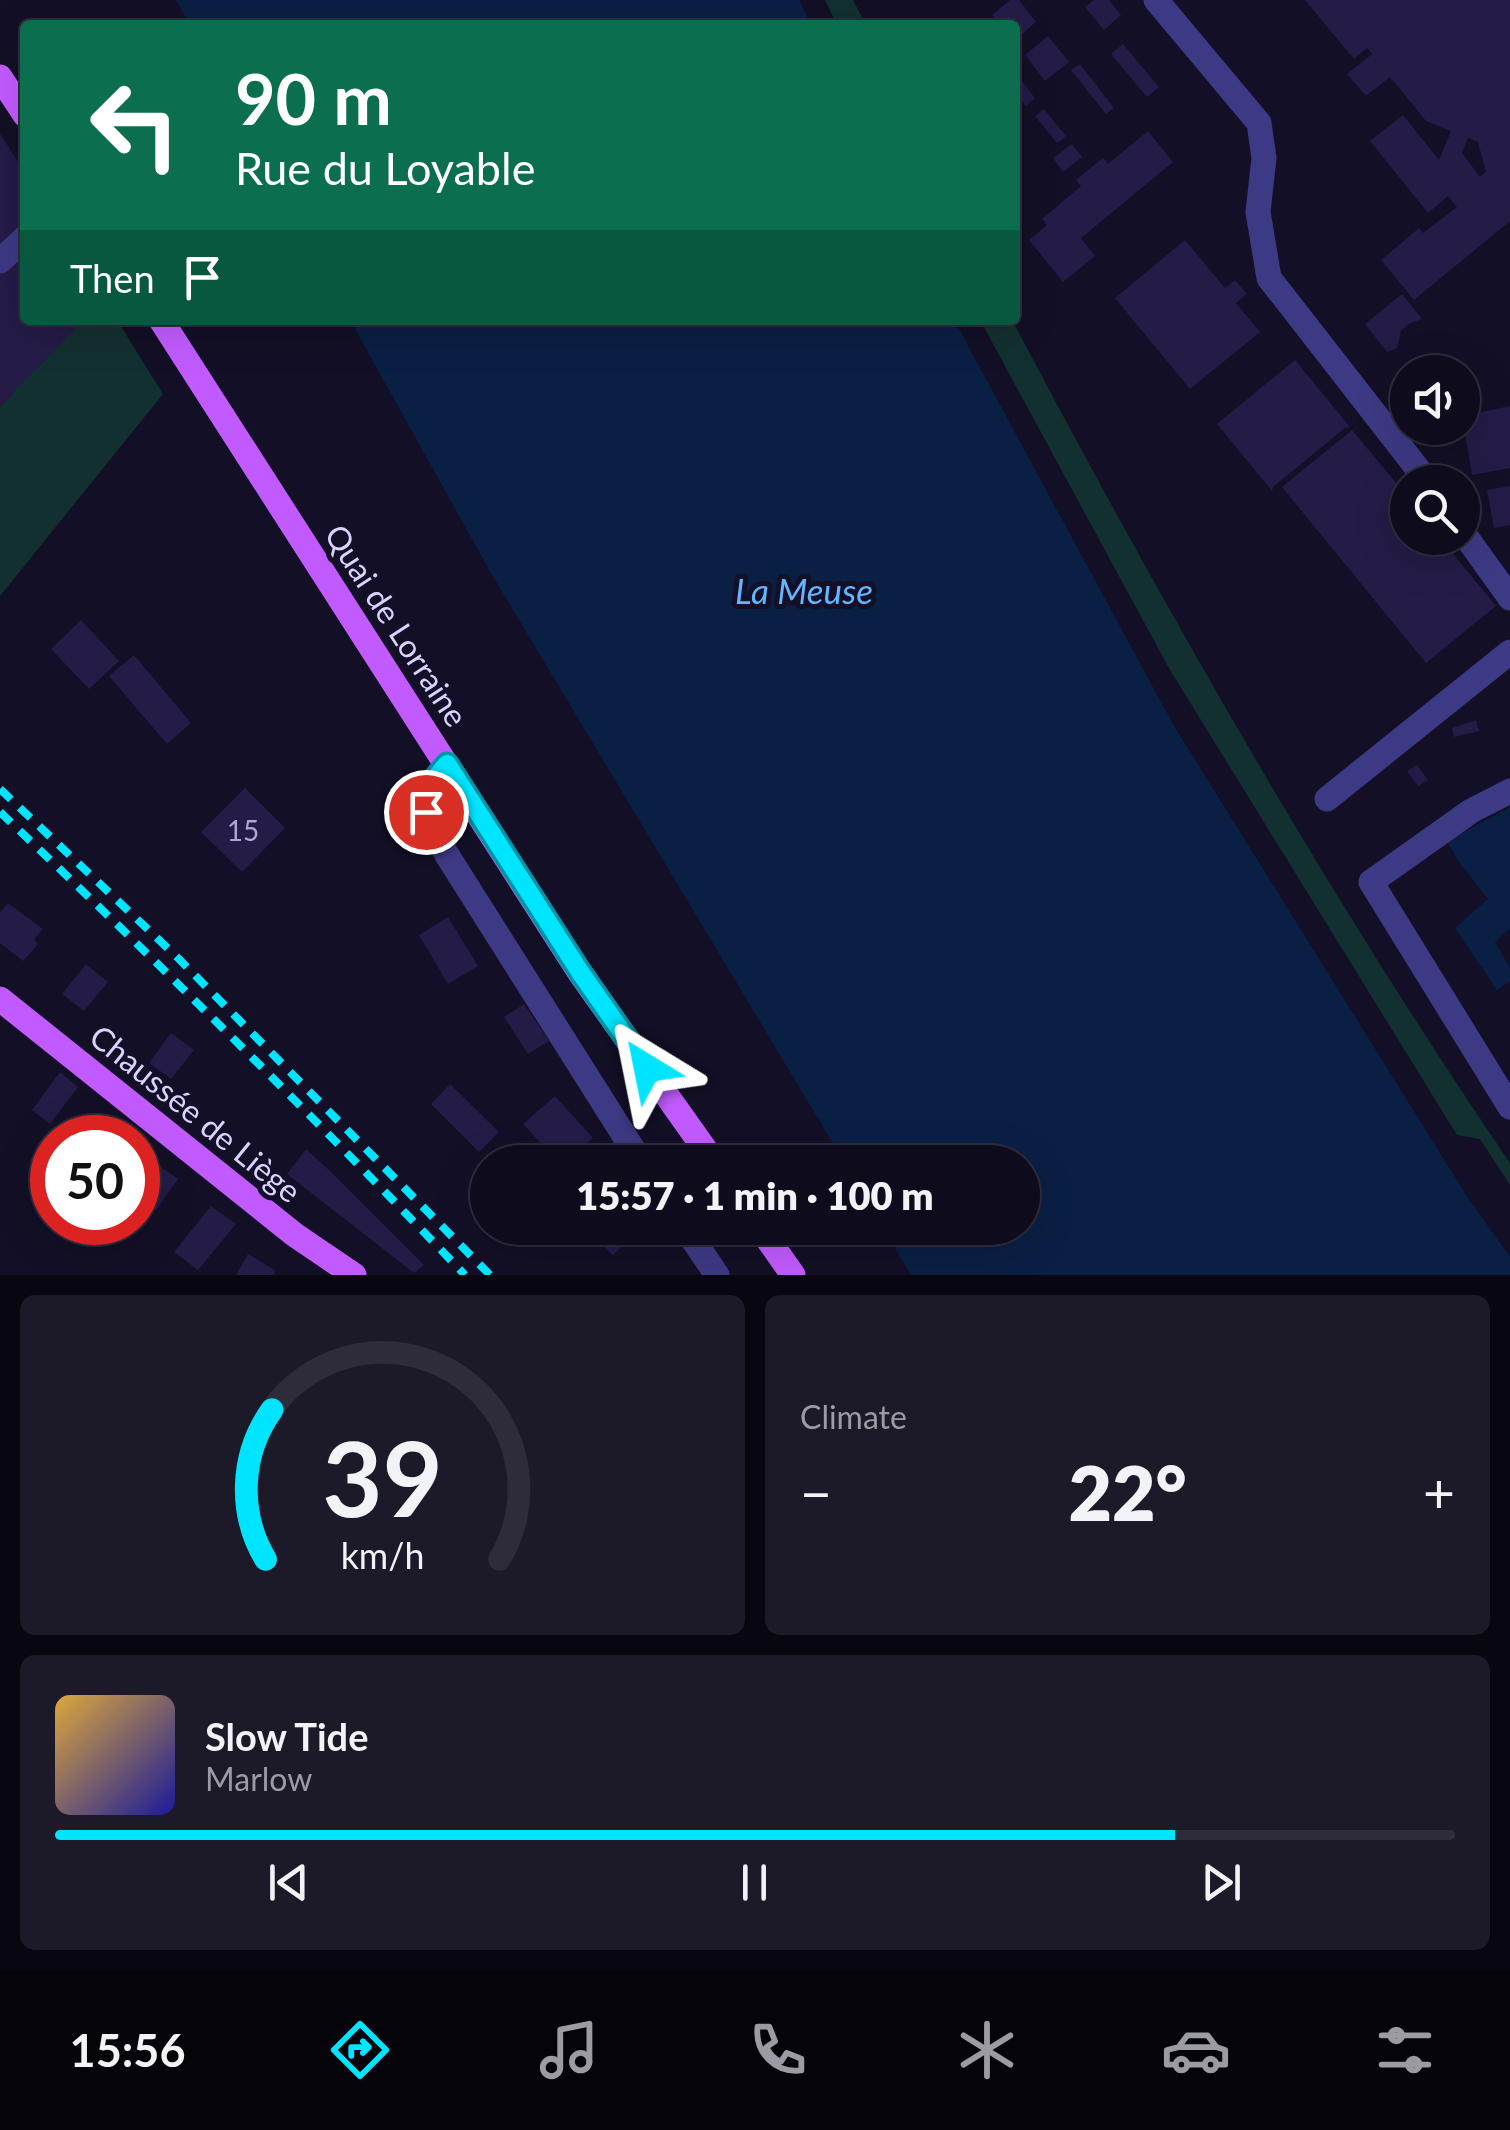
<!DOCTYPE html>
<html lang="en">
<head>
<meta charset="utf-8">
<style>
	body { margin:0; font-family:Lato,sans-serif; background:#1c1929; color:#f1f3f6; height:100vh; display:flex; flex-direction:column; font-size:38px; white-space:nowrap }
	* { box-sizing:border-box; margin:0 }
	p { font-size:32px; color:#9b9ba3 }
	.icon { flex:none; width:55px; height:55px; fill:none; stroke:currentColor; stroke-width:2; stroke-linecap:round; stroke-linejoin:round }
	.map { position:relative; height:1275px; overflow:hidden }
	.details { display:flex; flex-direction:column; gap:20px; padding:20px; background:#08060f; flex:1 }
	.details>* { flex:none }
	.banner { position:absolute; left:20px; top:20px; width:1000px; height:305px; border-radius:10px; box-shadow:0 10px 40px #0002,0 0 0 2px #2e2b3b; background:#0b6e4f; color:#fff; overflow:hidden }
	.buttons { position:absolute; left:1390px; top:355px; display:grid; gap:20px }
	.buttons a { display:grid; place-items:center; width:90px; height:90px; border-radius:50%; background:#0e0b1c; box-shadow:0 10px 40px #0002,0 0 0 2px #2e2b3b; font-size:50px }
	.speed { position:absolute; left:30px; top:1115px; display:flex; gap:20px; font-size:50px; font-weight:700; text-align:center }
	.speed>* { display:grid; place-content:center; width:130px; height:130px; border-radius:50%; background:#0e0b1c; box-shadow:0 10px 40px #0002,0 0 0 2px #2e2b3b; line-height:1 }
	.speed .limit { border:15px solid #d22; background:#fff; color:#111 }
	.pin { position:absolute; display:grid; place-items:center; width:85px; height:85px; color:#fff; margin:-42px; border:5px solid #fff; border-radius:50%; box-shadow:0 2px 10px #0007 }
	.me { position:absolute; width:110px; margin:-55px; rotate:325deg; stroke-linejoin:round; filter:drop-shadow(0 0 8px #0008) }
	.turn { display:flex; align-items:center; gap:35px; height:210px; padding:0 50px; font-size:45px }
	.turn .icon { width:130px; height:130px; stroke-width:2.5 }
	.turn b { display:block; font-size:70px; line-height:85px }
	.then { display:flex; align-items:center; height:95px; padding:0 50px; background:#0003; gap:20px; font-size:38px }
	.big { font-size:75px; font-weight:800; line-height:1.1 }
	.details .widget { flex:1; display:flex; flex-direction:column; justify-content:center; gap:15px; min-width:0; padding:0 35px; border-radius:15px; background:#1c1929 }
	.details .dial { align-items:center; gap:0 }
	.dial svg { height:260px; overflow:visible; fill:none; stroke:#2e2b3b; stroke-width:7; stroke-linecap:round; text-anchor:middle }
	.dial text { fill:#f1f3f6; stroke:none }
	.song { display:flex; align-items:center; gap:30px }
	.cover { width:120px; height:120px; border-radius:15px; background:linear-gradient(135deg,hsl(40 70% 55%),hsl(240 70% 35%)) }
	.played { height:10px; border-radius:5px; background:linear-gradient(90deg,#00e5ff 80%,#2e2b3b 80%) }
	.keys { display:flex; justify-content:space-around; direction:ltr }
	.heat { display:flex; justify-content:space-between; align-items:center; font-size:55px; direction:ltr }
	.details .tiles { flex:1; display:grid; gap:20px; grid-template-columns:1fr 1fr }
	.widget:last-child { grid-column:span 2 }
	.trip { position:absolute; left:470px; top:1145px; width:570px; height:100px; border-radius:50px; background:#0e0b1c; box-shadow:0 10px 40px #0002,0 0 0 2px #2e2b3b; font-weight:800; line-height:100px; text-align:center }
	.tabs { display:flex; height:160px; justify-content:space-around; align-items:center; background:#06040b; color:#9b9ba3 }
	.tabs .icon { width:70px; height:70px }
	.tabs .on { color:#00e5ff }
	.tabs b { font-size:45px; color:#f1f3f6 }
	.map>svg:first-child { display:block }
	.green { fill:#12302f }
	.water { fill:#0a1f44 }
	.building { fill:#241b47; fill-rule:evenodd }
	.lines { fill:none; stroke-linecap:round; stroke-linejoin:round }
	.minor { stroke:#3d3a85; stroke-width:25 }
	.major { stroke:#c25bff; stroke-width:25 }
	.rail { stroke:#00e5ff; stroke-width:8; stroke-dasharray:15 12; stroke-linecap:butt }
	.route-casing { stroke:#0095a6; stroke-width:25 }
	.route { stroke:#00e5ff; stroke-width:18 }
	.labels { text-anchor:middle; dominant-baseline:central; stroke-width:10; stroke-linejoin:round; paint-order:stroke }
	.number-label { font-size:28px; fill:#aca6d1 }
	.street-label { font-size:32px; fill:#d9d4ff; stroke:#130f26 }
	.water-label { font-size:35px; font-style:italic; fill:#62b6ff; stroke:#130f26 }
</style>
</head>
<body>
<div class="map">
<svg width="1510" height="1275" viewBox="0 0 1510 1275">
	<rect width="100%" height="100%" fill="#130f26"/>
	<path class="green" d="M825 0H853L866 25H837Z
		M0 134 25 173V320H117L163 394 0 596Z
		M980 320H1012C1165 609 1326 893 1510 1163V1185L1480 1139 1457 1135 1170 670Z"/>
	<path class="water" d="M176 0H799L811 25H190Z
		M350 320H954L1174 726 1468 1198 1510 1257V1275H911L883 1228H1022V1162H844L491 573Z
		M1510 807V928L1495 942 1510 968V981L1497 990 1455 928 1488 899 1459 862 1447 841Z"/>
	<path class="building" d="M1010 0H1019L1036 22 1015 40V25H999L992 15Z
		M1094 0H1109L1121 15 1104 30 1085 7Z
		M1305 0H1510V221L1414 300 1381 260 1419 228 1423 233 1457 207 1448 196 1428 213 1370 141 1403 115 1439 160 1451 131 1426 121 1390 77 1366 96 1347 74 1372 54 1367 48 1354 59ZM1468 138 1478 142 1486 172 1480 177 1462 153Z
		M1048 36 1069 62 1045 81 1025 55Z
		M1123 44 1159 87 1147 97 1111 54Z
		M1080 64 1114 108 1106 114 1071 70Z
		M1015 73 1035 98 1026 106 1015 93Z
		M1044 109 1066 136 1057 143 1035 116Z
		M1148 131 1173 162 1081 238 1095 256 1063 282 1029 240 1047 225 1042 219 1081 186 1076 180 1103 158 1108 164Z
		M0 134 25 173V320H84L0 407Z
		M1072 144 1082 157 1063 172 1053 158Z
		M1185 240 1225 288 1235 280 1247 294 1236 303 1260 332 1190 389 1115 298Z
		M1402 294 1422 319 1408 324 1401 331 1397 348 1387 352 1365 324Z
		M1295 360 1350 427 1345 428 1273 487 1272 491 1217 424Z
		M1510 406V468L1472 475 1462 416Z
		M1352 430 1408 497V538H1440L1496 606 1426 663 1282 487Z
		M1510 486V525L1494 528 1487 490Z
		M81 620 119 661 89 689 51 649Z
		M134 655 191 723 167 744 109 676Z
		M1476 720 1479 731 1454 737 1452 728Z
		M1417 765 1428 780 1418 786 1407 771Z
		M245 788 285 828 242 872 201 832Z
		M8 903 43 929 34 940 38 944 23 961 0 943V913Z
		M448 917 478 966 448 984 419 935Z
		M86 964 108 982 84 1011 62 994Z
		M524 1004 549 1041 528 1054 504 1017Z
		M171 1033 194 1050 171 1079 149 1063Z
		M60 1072 78 1087 50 1124 32 1110Z
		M450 1084 499 1132 479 1152 431 1104Z
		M555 1096 593 1138 566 1162H558L523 1124Z
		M106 1116 128 1133 125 1138H90Z
		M306 1149 330 1171 424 1265 414 1273 287 1174Z
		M150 1159 178 1179 156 1210 138 1196V1175Z
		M211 1206 236 1224 198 1270 174 1252Z
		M585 1228H622L632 1237 613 1255Z
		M248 1254 275 1270 274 1275H236Z"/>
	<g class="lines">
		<path class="minor" d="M1156 0 1259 123 1264 158 1258 212 1269 278 1428 482
			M0 261 25 238
			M1462 531 1510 598
			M447 764 426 789V812L447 855 641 1162
			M1510 791 1471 811 1371 882 1510 1107
			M1327 799 1510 652
			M685 1228 717 1275"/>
		<path class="major" d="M0 77 25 115
			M161 320 580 973 714 1162
			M0 999 295 1235 354 1275
			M760 1228 793 1275"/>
		<path class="rail" d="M0 789 177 957 490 1275
			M0 812C159 963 314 1117 465 1275"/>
	</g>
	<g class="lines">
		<defs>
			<path id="route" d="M426 812V789L447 764 580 972 647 1068"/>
		</defs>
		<use href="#route" class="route-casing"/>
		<use href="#route" class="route"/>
	</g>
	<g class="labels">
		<g class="number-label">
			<text x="243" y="830">15</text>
		</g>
		<g class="street-label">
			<text transform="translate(397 625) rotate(57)">Quai de Lorraine</text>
			<text transform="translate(196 1113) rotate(39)">Chaussée de Liège</text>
		</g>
		<g class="water-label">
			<text x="804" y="590">La Meuse</text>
		</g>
	</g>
</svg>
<div class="buttons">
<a><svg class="icon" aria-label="sound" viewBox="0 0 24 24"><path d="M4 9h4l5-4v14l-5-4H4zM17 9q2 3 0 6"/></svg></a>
<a><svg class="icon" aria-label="search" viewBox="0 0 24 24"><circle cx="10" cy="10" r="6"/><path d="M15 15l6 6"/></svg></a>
</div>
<div class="speed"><div class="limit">50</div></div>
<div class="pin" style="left:426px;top:812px;background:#d93025"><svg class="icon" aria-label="arrive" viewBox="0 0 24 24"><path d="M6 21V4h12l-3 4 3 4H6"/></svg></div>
<svg class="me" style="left:647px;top:1068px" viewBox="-20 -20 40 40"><path d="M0-17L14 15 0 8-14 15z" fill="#00e5ff" stroke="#fff" stroke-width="4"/></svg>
<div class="trip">15:57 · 1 min · 100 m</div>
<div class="banner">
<div class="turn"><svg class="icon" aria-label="left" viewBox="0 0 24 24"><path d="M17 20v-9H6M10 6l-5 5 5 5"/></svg><div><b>90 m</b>Rue du Loyable</div></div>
<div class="then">Then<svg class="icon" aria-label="arrive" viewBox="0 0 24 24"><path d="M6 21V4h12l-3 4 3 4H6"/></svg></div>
</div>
</div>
<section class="details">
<div class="tiles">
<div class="widget dial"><svg viewBox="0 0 100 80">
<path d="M14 69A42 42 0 1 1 86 69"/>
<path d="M14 69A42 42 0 0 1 16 23" stroke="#00e5ff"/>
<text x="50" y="56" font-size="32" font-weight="700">39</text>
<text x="50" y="72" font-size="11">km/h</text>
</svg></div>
<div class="widget"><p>Climate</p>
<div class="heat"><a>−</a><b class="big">22°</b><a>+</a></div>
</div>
<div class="widget">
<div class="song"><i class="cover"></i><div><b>Slow Tide</b><p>Marlow</p></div></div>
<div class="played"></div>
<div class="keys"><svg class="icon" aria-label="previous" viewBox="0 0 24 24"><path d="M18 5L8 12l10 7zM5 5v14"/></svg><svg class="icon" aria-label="pause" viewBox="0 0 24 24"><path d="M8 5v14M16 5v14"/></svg><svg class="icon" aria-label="next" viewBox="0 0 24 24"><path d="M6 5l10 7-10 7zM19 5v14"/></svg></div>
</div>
</div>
</section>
<nav class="tabs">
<b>15:56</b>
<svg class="icon on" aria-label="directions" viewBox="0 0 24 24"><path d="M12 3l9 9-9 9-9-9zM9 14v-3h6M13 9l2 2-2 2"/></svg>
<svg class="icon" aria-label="music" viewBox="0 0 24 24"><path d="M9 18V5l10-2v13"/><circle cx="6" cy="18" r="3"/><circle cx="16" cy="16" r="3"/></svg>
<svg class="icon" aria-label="phone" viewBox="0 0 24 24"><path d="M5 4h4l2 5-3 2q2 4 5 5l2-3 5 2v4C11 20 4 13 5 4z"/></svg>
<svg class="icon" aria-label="climate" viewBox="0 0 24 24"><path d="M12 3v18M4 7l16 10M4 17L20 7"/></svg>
<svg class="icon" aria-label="car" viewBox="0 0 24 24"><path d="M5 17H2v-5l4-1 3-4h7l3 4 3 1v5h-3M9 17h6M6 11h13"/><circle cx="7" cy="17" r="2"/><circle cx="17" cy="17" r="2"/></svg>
<svg class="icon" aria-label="filters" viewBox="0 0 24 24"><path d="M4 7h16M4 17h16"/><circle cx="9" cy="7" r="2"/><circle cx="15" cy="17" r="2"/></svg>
</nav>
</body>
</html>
